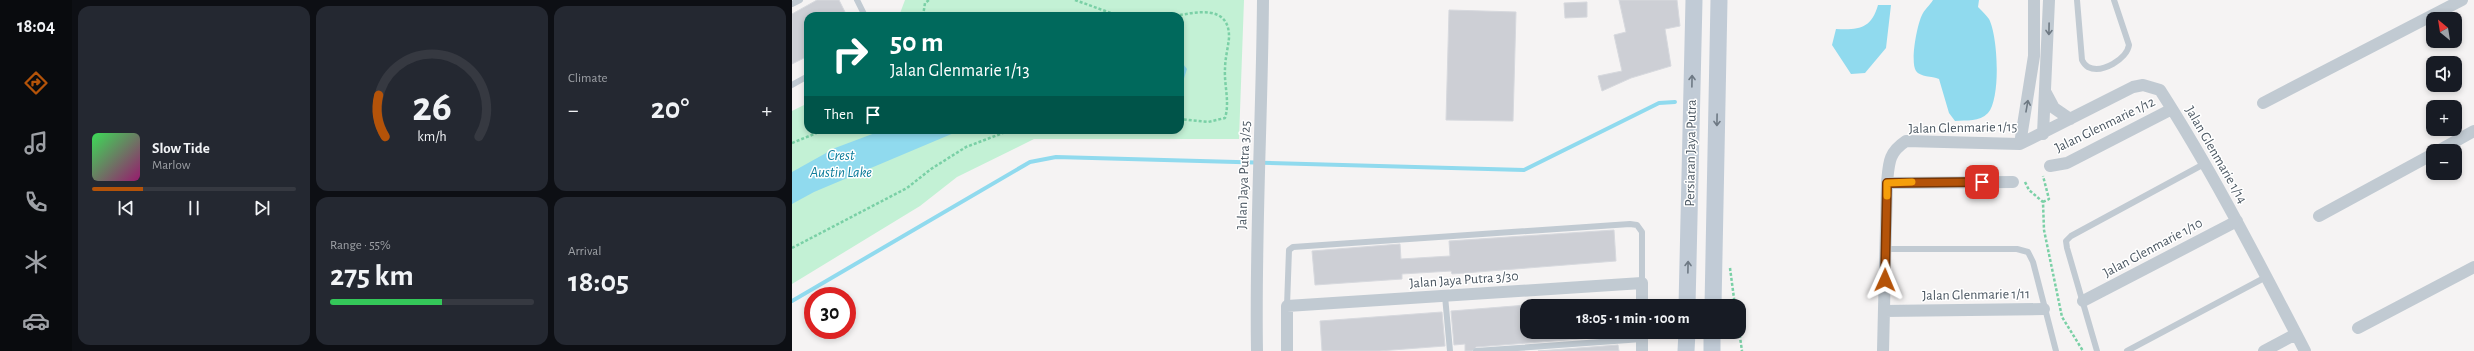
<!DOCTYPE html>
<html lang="en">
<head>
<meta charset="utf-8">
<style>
	body { margin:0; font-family:"Alegreya Sans",sans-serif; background:#242831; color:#f1f3f6; height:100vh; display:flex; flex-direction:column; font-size:15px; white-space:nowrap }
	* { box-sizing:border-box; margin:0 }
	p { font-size:13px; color:#9ea1a6 }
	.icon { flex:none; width:22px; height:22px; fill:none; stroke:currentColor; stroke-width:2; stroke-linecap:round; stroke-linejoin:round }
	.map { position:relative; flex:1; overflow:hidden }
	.drawer { display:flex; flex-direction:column; gap:6px; padding:6px; background:#0d0f14; width:720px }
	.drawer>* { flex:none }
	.banner { position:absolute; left:12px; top:12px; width:380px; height:122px; border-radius:12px; box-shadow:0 2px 6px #0003; background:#00695c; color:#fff; overflow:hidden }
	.needle { width:26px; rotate:330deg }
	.fabs { position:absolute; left:1634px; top:12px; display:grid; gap:8px }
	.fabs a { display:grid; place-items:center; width:36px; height:36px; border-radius:8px; background:#171b24; box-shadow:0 2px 6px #0003; font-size:20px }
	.speed { position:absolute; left:12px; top:287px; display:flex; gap:8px; font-size:20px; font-weight:700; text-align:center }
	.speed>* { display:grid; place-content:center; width:52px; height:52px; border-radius:50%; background:#171b24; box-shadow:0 2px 6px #0003; line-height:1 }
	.speed .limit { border:6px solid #d22; background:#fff; color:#111 }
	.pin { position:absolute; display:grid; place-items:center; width:34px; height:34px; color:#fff; margin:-17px; border-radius:8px; box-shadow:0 2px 6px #0006 }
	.me { position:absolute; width:44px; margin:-22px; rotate:1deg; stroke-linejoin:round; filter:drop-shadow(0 0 3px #0008) }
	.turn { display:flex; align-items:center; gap:14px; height:84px; padding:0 20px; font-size:18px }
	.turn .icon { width:52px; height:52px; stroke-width:2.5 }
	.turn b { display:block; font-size:28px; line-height:34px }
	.then { display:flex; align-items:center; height:38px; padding:0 20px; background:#0003; gap:8px; font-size:15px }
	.big { font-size:30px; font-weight:700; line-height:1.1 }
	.drawer .card { flex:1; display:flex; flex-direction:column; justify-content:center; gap:6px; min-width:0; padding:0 14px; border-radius:12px; background:#242831 }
	.drawer .dial { align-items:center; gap:0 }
	.dial svg { height:104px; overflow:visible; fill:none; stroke:#363941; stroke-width:7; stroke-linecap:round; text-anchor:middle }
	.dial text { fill:#f1f3f6; stroke:none }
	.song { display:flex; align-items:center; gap:12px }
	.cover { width:48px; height:48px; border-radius:6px; background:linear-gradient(135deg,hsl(130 70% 55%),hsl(320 70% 35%)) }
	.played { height:4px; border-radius:2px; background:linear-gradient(90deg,#b45309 25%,#363941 25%) }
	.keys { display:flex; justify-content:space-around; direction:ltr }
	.heat { display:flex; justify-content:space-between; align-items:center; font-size:22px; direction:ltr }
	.charge { height:6px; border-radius:3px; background:linear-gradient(90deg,#34c759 55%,#363941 0) }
	.drawer .tiles { flex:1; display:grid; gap:6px; grid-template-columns:repeat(3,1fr) }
	.card:first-child { grid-row:span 2 }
	.trip { position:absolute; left:728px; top:299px; width:226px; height:40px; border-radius:12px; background:#171b24; box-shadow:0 2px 6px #0003; font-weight:700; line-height:40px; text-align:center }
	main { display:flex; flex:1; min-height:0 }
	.tabs { display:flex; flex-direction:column; width:72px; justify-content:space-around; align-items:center; background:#090b0e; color:#9ea1a6 }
	.tabs .icon { width:28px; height:28px }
	.tabs .active { color:#b45309 }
	.tabs b { font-size:18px; color:#f1f3f6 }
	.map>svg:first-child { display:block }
	.green { fill:#c3f1d5 }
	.water { fill:#90daee }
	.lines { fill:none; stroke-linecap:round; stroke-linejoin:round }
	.stream { stroke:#90daee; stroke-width:4 }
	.building { fill:#cdcfd5; stroke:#d7d9de }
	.path { stroke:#7ad0a6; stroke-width:2.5; stroke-dasharray:3 2; stroke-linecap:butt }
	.lane { stroke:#c1cad2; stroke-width:6 }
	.street { stroke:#c1cad2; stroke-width:12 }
	.secondary { stroke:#c1cbd6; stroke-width:17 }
	.oneway { stroke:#6e7983 }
	.oneway2 { stroke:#6e7984 }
	.route-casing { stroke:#753606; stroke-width:10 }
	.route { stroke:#b45309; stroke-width:7 }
	.slow { stroke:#f59e0b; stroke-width:7 }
	.labels { text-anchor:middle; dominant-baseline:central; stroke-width:3; stroke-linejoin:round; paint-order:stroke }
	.street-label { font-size:14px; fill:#4a5661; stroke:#fff }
	.water-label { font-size:15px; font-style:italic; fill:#0c7c9b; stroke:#fff }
</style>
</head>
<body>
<main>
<nav class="tabs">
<b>18:04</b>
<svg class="icon active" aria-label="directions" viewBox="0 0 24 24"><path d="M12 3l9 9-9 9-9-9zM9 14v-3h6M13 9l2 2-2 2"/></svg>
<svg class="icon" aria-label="music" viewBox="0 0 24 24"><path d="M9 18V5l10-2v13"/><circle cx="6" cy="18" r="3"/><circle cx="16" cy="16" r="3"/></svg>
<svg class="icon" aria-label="phone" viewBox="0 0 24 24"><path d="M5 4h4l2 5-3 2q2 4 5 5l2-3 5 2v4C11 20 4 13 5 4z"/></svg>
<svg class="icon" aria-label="climate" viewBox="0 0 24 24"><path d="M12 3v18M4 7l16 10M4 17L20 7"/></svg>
<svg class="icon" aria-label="car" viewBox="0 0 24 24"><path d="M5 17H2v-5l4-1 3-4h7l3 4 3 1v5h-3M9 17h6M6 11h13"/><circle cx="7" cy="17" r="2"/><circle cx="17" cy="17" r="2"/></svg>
</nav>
<section class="drawer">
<div class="tiles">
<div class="card">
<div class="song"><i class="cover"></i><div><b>Slow Tide</b><p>Marlow</p></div></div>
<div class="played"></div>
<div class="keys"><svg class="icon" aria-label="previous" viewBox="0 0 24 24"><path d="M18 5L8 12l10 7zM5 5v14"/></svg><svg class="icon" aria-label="pause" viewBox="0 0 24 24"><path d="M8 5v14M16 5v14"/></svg><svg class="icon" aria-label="next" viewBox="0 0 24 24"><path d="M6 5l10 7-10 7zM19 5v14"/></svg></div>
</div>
<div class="card dial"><svg viewBox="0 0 100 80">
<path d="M14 69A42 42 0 1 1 86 69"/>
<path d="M14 69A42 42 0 0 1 9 37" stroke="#b45309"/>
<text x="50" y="56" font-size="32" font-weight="700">26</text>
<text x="50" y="72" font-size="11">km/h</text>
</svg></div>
<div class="card"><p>Climate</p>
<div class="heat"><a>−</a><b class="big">20°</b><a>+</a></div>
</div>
<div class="card"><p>Range · 55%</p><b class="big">275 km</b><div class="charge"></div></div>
<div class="card"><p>Arrival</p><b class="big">18:05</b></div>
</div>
</section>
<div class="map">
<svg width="1682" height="351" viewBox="0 0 1682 351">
	<rect width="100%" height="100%" fill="#f5f3f3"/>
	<path class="green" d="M113 0H452L447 139H242L165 177 128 206 0 284V111L16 103V130H388V16H107Z"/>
	<path class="water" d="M1141 0H1187L1186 7C1190 11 1194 15 1197 19 1206 36 1209 98 1196 113 1187 122 1175 120 1163 121L1157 113 1147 79C1140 76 1128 77 1124 71 1118 62 1125 25 1130 15 1132 10 1138 5 1141 0Z
		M1086 5H1099L1094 48 1073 73 1059 74 1040 45 1044 29C1067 30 1079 29 1086 5Z
		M388 60 395 69 388 91Z
		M91 130H169L22 192 0 204V172L43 148Z"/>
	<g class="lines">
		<path class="stream" d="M0 301 238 162 264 157 732 170 867 103 883 102"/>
	</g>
	<path class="building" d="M25 0H47L55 16H16V56L0 64V14Z
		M827 0H885L888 26 873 29 879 66 839 78 810 91 806 76 830 71 822 35 834 32Z
		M795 2V17L773 18 772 3Z
		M657 10 724 12 721 121 654 120Z
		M822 230 824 261 660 274 659 271 610 274V279L523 285 520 251 608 244 609 259 658 256 657 241Z
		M735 305V332H825L826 336 684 347 680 351H673V344L662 345 659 311Z
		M650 312 653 346 587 351H530L528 321Z
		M826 345 827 351H746Z"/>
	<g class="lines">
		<path class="path" d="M283 0 327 16
			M131 16 133 3 137 0
			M383 16C404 12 438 4 437 38 436 48 433 59 433 69 432 85 438 102 433 118L416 122 388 119
			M0 143 32 130
			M1233 182 1237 190 1251 202 1252 230 1270 317 1291 351
			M1251 202 1257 199 1251 176
			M0 248 115 188 139 169 174 147 219 130
			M938 268 943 306
			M947 330 950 351"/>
		<path class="lane" d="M65 0 73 16
			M1285 0 1290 60C1291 62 1294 66 1296 67 1310 74 1335 59 1337 45L1322 0
			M0 4 8 0
			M0 85 16 76
			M1093 249H1225L1236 252 1241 262 1264 351
			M653 296 658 351
			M495 306 497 250 501 247 838 224 845 225 850 232V283
			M684 351 850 339
			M1305 351 1275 248 1274 241 1279 236 1412 164
			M1335 351 1474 277"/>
		<path class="street" d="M1254 93 1262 108 1278 119
			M1471 103 1670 0
			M1251 134 1257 0
			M1228 144 1242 56V0
			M1646 151 1682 131
			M1258 166 1275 163 1380 109
			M1095 183 1221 182
			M1527 216 1641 154
			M1291 301 1445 221
			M1092 311 1252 309
			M1566 328 1682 267
			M465 351C463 234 470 117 471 0
			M495 351V306L850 283V306
			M850 351V332
			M1091 351 1095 183C1097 163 1096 153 1114 141L1228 144 1341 87 1351 85 1368 90C1422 174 1467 263 1513 351
			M1472 351 1504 334"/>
		<path class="secondary" d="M895 306 902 0
			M921 306 927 0
			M894 351 895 332
			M920 351V332"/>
	</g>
	<defs><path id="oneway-shaft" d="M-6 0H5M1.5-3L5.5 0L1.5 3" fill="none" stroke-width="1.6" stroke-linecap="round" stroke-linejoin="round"/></defs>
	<g class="oneway">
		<use href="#oneway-shaft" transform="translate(1257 29) rotate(91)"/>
		<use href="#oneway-shaft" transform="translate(1235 106) rotate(-80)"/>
	</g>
	<g class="oneway2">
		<use href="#oneway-shaft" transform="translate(900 81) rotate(-89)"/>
		<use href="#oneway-shaft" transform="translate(925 120) rotate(91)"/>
		<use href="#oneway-shaft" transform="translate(896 267) rotate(-89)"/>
	</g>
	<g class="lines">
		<defs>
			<path id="route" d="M1093 280 1095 183 1190 182"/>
		</defs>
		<use href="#route" class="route-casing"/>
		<use href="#route" class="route"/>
		<path class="slow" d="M1095 196V183L1120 182"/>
	</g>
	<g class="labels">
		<g class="street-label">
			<text transform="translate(1313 125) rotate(-26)">Jalan Glenmarie 1/12</text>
			<text transform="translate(1171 128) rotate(-1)">Jalan Glenmarie 1/15</text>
			<text transform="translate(899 153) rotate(-89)">Persiaran Jaya Putra</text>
			<text transform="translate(1424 155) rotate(60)">Jalan Glenmarie 1/14</text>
			<text transform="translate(452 175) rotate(-88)">Jalan Jaya Putra 3/25</text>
			<text transform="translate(1361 248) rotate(-28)">Jalan Glenmarie 1/10</text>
			<text transform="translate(672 280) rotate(-4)">Jalan Jaya Putra 3/30</text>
			<text transform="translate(1184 295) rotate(-1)">Jalan Glenmarie 1/11</text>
		</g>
		<g class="water-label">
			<text x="49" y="155">Crest<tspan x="49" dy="17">Austin Lake</tspan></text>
		</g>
	</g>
</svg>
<div class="fabs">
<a><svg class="needle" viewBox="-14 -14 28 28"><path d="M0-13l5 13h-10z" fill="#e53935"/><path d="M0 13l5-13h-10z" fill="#9ea1a6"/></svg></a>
<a><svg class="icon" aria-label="sound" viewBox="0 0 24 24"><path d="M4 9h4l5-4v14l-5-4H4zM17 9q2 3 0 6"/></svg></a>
<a>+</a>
<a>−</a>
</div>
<div class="speed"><div class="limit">30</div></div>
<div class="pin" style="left:1190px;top:182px;background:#d93025"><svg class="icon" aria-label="arrive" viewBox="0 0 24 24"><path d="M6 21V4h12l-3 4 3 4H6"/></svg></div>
<svg class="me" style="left:1093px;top:280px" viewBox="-20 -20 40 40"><path d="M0-17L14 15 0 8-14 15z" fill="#b45309" stroke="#fff" stroke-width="4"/></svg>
<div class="trip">18:05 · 1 min · 100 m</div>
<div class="banner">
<div class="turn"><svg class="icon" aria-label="right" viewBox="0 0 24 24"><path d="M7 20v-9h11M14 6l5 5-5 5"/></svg><div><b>50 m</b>Jalan Glenmarie 1/13</div></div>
<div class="then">Then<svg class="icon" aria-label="arrive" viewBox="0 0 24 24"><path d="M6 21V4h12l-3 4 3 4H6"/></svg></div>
</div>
</div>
</main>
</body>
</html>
